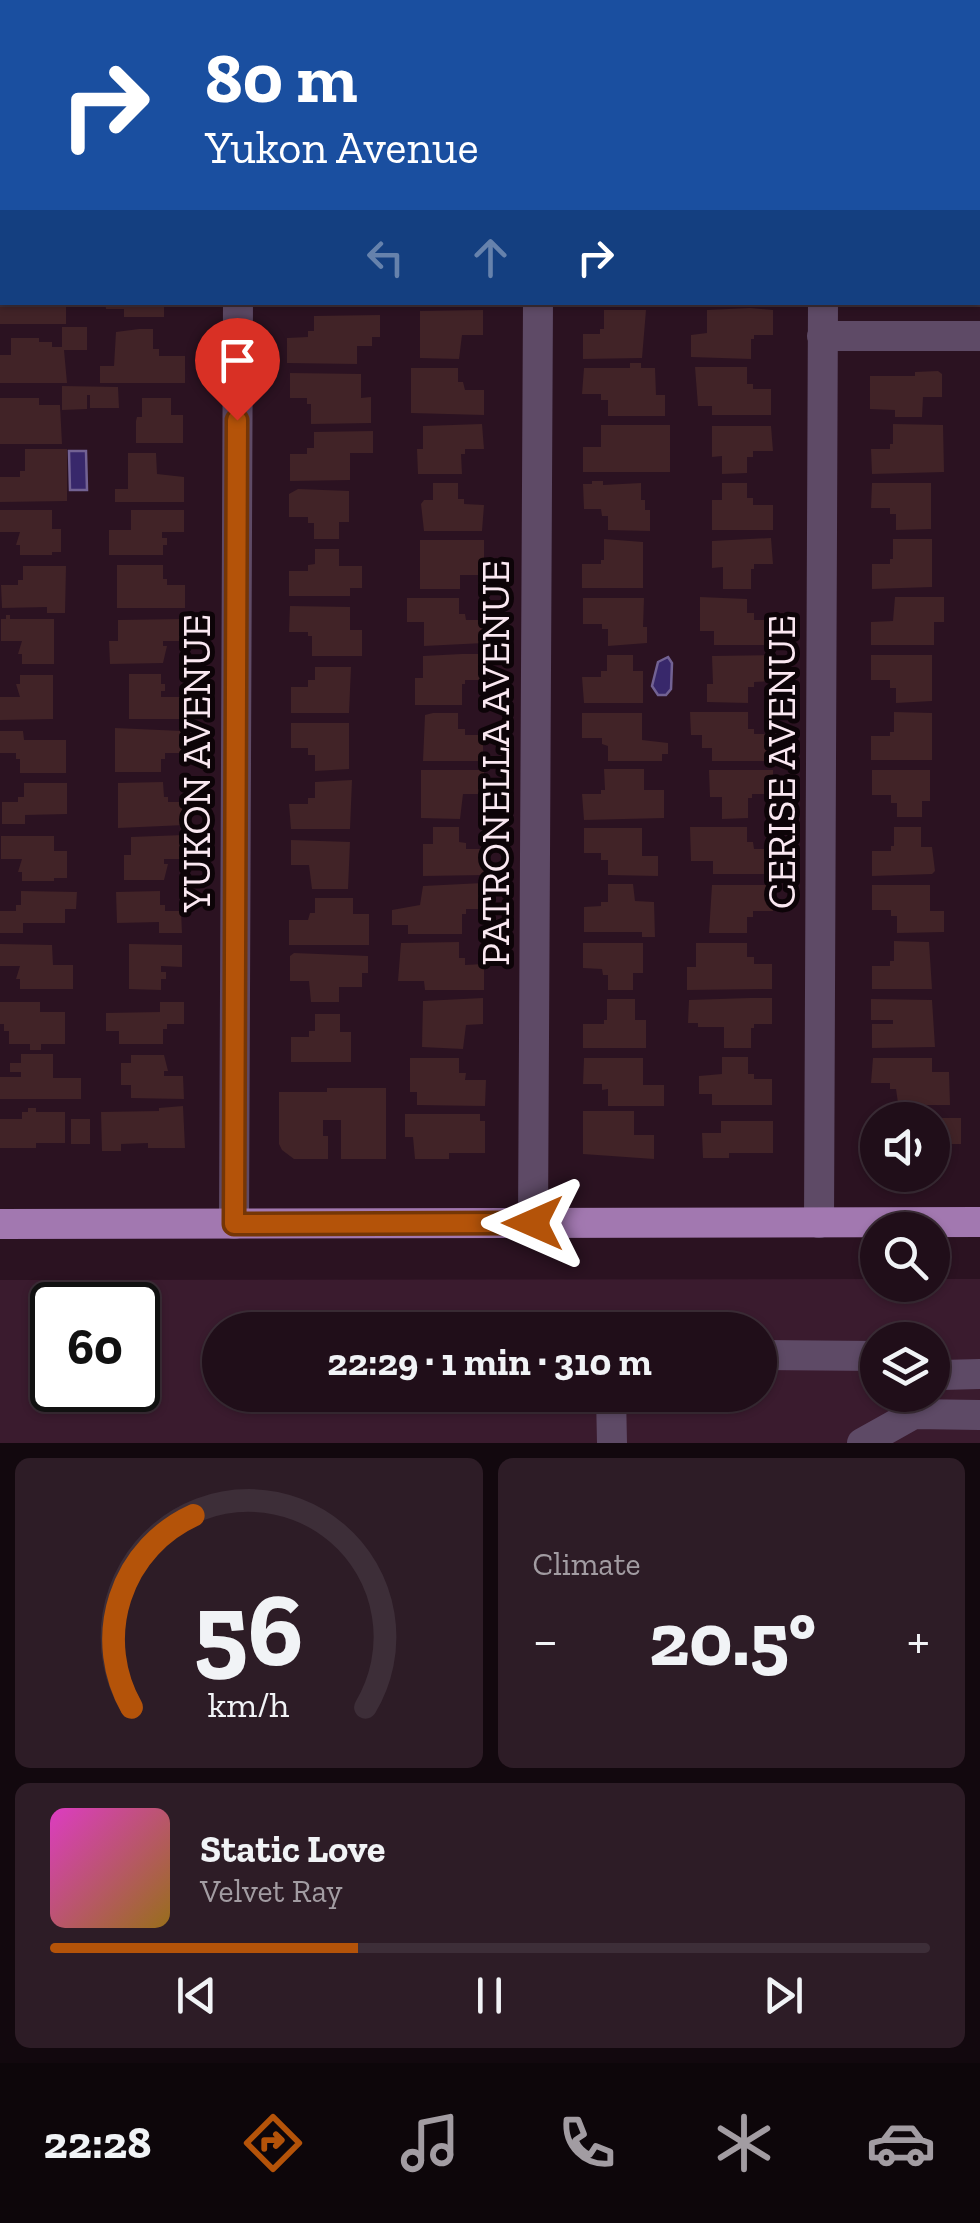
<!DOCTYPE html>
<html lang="en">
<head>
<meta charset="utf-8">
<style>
	body { margin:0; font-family:"Zilla Slab",serif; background:#2d1c26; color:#f1f3f6; height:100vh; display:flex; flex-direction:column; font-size:38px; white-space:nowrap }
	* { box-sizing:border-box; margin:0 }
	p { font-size:32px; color:#a29ca2 }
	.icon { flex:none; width:55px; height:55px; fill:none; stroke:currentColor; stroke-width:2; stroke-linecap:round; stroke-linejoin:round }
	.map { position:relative; height:1443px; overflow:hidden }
	.drawer { display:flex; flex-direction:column; gap:15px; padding:15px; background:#12080e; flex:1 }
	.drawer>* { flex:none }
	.banner { position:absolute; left:0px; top:0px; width:980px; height:305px; box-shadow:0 2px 8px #0004,0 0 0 2px #3d2e38; background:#1a4fa0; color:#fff; overflow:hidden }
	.buttons { position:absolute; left:860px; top:1102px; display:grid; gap:20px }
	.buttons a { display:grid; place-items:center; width:90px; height:90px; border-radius:50%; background:#200e19; box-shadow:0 2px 8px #0004,0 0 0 2px #3d2e38; font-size:50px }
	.speed { position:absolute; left:30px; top:1282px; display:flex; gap:20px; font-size:50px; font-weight:700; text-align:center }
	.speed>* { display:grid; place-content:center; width:130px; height:130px; border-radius:50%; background:#200e19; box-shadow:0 2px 8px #0004,0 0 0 2px #3d2e38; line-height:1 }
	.speed .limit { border:5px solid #111; border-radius:15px; background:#fff; color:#111 }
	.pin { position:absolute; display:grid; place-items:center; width:85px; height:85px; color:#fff; margin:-102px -42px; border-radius:50% 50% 50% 0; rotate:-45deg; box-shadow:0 0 10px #0007 }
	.pin .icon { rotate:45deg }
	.me { position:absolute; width:110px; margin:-55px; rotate:270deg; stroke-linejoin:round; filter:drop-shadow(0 0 8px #0008) }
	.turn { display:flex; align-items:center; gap:35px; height:210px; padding:0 40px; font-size:45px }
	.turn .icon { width:130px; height:130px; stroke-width:2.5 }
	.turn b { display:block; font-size:70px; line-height:85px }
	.lanes { display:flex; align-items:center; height:95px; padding:0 40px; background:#0003; justify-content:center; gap:50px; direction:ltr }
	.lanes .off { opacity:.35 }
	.big { font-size:75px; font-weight:700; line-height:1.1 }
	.drawer .tile { flex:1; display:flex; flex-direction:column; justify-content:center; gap:15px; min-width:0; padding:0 35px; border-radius:15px; background:#2d1c26 }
	.drawer .dial { align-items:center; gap:0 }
	.dial svg { height:260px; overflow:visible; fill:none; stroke:#3d2e38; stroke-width:7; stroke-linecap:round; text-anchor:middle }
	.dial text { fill:#f1f3f6; stroke:none }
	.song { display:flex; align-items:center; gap:30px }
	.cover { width:120px; height:120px; border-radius:15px; background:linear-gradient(135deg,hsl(310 70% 55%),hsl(40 70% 35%)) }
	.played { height:10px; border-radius:5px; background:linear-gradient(90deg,#b45309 35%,#3d2e38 35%) }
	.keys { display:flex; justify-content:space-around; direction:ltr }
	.heat { display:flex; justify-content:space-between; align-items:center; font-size:55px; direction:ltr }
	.drawer .tiles { flex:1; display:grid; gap:15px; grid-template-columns:1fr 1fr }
	.tile:last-child { grid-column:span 2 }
	.trip { position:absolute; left:202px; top:1312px; width:575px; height:100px; border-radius:50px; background:#200e19; box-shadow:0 2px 8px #0004,0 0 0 2px #3d2e38; font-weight:700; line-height:100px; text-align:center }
	.menu { display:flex; height:160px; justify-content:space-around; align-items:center; background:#0d060a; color:#a29ca2 }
	.menu .icon { width:70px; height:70px }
	.menu .current { color:#b45309 }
	.menu b { font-size:45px; color:#f1f3f6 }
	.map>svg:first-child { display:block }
	.built { fill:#3a1b2e; fill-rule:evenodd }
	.water { fill:#38286b; stroke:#726293; stroke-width:2.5 }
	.building { fill:#412327 }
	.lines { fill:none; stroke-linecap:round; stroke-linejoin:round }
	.minor { stroke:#5e4a66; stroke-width:30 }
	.major { stroke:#a278b0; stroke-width:30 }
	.route-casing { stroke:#753606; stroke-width:25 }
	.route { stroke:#b45309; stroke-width:18 }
	.labels { text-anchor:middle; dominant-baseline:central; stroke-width:10; stroke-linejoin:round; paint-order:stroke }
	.street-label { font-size:40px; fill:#fae8f1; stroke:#0d0408 }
</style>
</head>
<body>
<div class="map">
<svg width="980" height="1443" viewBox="0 0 980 1443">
	<rect width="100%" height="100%" fill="#2b1221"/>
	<path class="built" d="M877 1279 878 1285H932L933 1279H980V1443H0V1280ZM52 1305H138V1390H52ZM220 1330H760V1395H220ZM878 1340H932V1395H878Z"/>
	<path class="water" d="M69 451H86L87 490H70Z
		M668 657 672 663 671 689 666 695H658L652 686 658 662Z"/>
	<path class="building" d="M0 302H66V324H0Z
		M105 302H164V317H124V309H106Z
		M314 302H359V306H314Z
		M750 308 773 310V335H754V339H751V359L691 357V335L707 333V310Z
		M483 310V335H462L459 359 420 358V311Z
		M604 310H646L642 358 583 359V334H600V329H604Z
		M380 315V337H372V346H357V364L287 363V338L308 337V331H314V316Z
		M62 327H87V350H64L67 383H0V355H11V338H39V342H52V347H62Z
		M139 329H153V349H159V356H185V383H100V366H114L116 332Z
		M630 363H641V368H655L656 395H665V416H608V400H601V394H582L584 368H630Z
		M695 367H747V384H753V389H771V415H712V406H698Z
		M411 368H458V382H463L465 390H484V415L411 413Z
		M938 371 942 374V397H923L922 417H895V410L870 409V376H915V372Z
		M290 373 361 374V398L371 397V423L311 424V404H307V398H290Z
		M62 386 118 387 119 408H90V395H87V409L62 410Z
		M0 398H39V405H60L62 444H0Z
		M142 398H171V415H183V443H136V421L137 417H142Z
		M482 424 484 449H465V454H461L462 474H418L417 449H423V426Z
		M893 424 943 425 944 472 872 474 871 449H890V444H893Z
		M601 425H670V472H583V447H601Z
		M712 426H771L773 451H753V457H747V473L722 474V456L712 457Z
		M373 431V453H350V480L290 481V454H307V448H314V432Z
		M25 449H67V501L0 502V477H20V471H25Z
		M128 453H156L157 474 184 477V502H115V489H128Z
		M592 481H603V485L641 483V500H645V510H650V531L608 530V516H602L601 509H584L583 484H592Z
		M433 483H458V499H464V504L484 505 482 531H424L421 504 424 500H433Z
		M722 483H747V498H753V505H773V530H712V500H722Z
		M872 483H931V529L896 530V514H890V508H871Z
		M298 489 349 491V522H339V539H314V523H308V517H289V494Z
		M0 510H52V529H61V552H52V555H20V545H16L20 532H0Z
		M131 510H184V532H162V538H167V545H163V555H109V530H131Z
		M771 538 773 564H754V569H751V589H723V567L712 568V541Z
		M604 539 643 542V588H582V564H601V560H604Z
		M893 539H932V587L872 589V564H890V559H893Z
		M420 540H484V575H460V589H420Z
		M315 549H339V566H362V588H350V596H289V571H308V565L315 564Z
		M117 565H163V579H167V585H185V608H117Z
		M23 566H66L65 613H47V607L2 608 1 585H18V580H23Z
		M700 597 747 599V613H754V620H772V645H714V631H700Z
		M895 597H944V622H934V645H871V622L893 621Z
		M407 598H459V614H465L466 620H484V643L424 646V622H407Z
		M583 598H644L643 627H647V643L608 646V629H602V624H583Z
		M290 606 350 607V630H362V656H312V636H308V632H289Z
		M6 615H10V619H54V664H22V654H18L22 641H1V619H6Z
		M183 619V641H163V646H167L163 663 110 664 109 641H118V620Z
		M462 654H483V680H465V684H462V705H415V678H423V656Z
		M607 655H633V671H643V703H584L582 677H601V671H607Z
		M772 655V681L754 682V687H748V703L707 702V684H713L712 656Z
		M871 655H932V701L896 703V688H890V680H871Z
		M315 667H351L349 713H291V687H308V680H315Z
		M129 674H161V684H165V691H161V697H182V719H129Z
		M20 675H53V719L0 720V697H20L16 684H20Z
		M690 712H748V729H754V734H773L772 761H712V748H702V735H691Z
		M894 712 932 713V760H871V736H890V732H894Z
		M433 713H458V729H465V735H483V761H423L425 715Z
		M582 713H642V740L668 743V754H662V761H608V746L602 744V738H582Z
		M291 723H349V769L315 771V755H308V748H291Z
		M115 728 182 731V753H165V759H161V772H115Z
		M0 731H23L24 740H66V773H20V759H16V753H0Z
		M604 769H644V790H664V818L584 820 582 794H601V790H605Z
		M421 770H484V794H463L460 819 421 818Z
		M709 770H773V794H752V798H748V818L722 819V797H710Z
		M872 770H930V801H922V817H897V803H891V795H872Z
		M352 780 350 829H291L289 804H308V798H315V782Z
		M163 782 164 797H168V802H185V825L118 828V783Z
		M24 783H67V814L25 815V824H2V802H18V797H24Z
		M433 827H459V842L466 843V849H484L485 875 423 876V844H433Z
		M690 827H747V842H753L754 849H773V874H713V861H691Z
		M894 827H921V847H932L935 871 932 874 872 876V851H891V846H894Z
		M584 828H642V856H658V876L608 875V860H601V853H584Z
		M184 835V859H164V864H168L164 880H124V855H131V837Z
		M1 836H54V851H67V878H54V881H22V872H18L22 859H1Z
		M291 840 350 842 348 889H312L309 865H291Z
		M483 883 485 909H466V914H462V934H408V925H392V910L420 905 423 886Z
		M608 884H633L635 901 654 902 655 937H642V932H584V907L601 906V902H608Z
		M712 885H772L773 911H753V917H747V933H709Z
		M872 885H930V911H944V932L897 933V916H891V910H872Z
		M21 891 77 892 76 909H65V923H23V933H0V911H16V905H21Z
		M160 891V905H165V911H181L182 933H159V922L117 923 116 892Z
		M315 898H353V914H369V945H289V920H308L310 913H315Z
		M894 941 929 942 932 989H872V966H890V961H894Z
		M459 942V958H465V965L484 964V990H425L424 981H398L401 943Z
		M583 943H643V973H633V990H608V975H603L602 969 583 968Z
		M696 943H747V957H754V964H772V989L687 990V967H696Z
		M0 944 52 945 53 965H73V989H20V979H16L20 966H0Z
		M129 944 182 945V967L161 966V972H166V979H161V990L129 989Z
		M294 953 368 956V973H362V987H339V1002H311L309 981H290V956Z
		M483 998V1024L466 1025 463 1049 422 1047 423 1001Z
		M750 998H772V1024H754V1028H751V1048H724V1027H698V1023H688L689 1000Z
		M607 999H635V1020H646V1048H583V1024H604V1020H607Z
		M871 999 932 1000 935 1047 872 1048V1024H893V1020H871Z
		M0 1002H40V1012H65V1044H41V1050H30V1044H9V1031H4V1024H0Z
		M160 1002H184V1024H167V1029H163V1044H119V1031H106V1013L160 1012Z
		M315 1014H340V1032H351V1062H291V1037H309V1031H315Z
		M21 1054H53V1078H81V1099H0V1077H21V1072H10V1063H21Z
		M131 1055H164L168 1071H164V1076H183L184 1099 131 1098V1085H121V1063H131Z
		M722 1057H748V1074H754V1079H772V1105H712V1094H699V1076L722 1074Z
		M410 1058H459V1073H466L465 1080H486L485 1106 417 1105V1092H410Z
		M584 1058H643V1085H664V1106H608V1089L602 1090V1084H583Z
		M873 1058H932V1072H949L950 1105H921V1110H899L896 1089H890V1083H871Z
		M327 1088H386V1159H341V1120H323V1136H328V1159H294L282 1150 279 1144V1092H327Z
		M183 1106 185 1148H148V1143L121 1144V1151H102L101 1112 159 1111V1108Z
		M28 1108H36V1112H65V1143H36V1148H0V1119H22V1112H28Z
		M583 1111H634V1135H654V1159L583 1154Z
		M405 1114H480V1121H485V1153H449V1159H415L413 1137H405Z
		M940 1118H961V1144H943V1158H932V1133H940Z
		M71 1119H90V1144H71Z
		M721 1121H773V1153H729V1158H703L702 1133H721Z
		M872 1121H878V1153H872Z"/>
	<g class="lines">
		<path class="minor" d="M241 2V0
			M0 172H2
			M822 336H980
			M533 1223 538 302
			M819 1223 823 302
			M234 1224 238 302
			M760 1355 878 1356
			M932 1368 942 1375 980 1374
			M611 1395 612 1443
			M862 1443 914 1414 980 1415"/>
		<path class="major" d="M0 1224 980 1222"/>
	</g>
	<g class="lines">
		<defs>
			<path id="route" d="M237 420 234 1224 533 1223"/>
		</defs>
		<use href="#route" class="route-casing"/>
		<use href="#route" class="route"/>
	</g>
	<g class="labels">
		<g class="street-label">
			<text transform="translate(781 762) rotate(-90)">CERISE AVENUE</text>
			<text transform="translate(196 763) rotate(-90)">YUKON AVENUE</text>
			<text transform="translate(495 763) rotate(-90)">PATRONELLA AVENUE</text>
		</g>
	</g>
</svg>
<div class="buttons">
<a><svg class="icon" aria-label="sound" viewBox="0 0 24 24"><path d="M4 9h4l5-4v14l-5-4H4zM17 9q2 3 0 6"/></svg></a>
<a><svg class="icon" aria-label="search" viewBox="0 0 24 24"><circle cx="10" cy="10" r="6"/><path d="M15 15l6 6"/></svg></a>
<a><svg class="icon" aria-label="layers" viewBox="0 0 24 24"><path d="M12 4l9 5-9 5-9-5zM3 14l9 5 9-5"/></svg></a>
</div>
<div class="speed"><div class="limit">60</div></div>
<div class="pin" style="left:237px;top:420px;background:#d93025"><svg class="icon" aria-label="arrive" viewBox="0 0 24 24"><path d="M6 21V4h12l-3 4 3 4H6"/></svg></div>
<svg class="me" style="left:533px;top:1223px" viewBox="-20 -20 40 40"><path d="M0-17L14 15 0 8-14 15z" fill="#b45309" stroke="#fff" stroke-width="4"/></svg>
<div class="trip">22:29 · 1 min · 310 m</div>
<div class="banner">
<div class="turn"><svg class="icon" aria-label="right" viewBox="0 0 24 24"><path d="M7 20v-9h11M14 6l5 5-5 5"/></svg><div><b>80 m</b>Yukon Avenue</div></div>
<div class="lanes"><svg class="icon off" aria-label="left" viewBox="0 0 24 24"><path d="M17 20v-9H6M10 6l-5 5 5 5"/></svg><svg class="icon off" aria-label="ahead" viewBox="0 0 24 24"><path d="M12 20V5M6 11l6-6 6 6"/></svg><svg class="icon" aria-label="right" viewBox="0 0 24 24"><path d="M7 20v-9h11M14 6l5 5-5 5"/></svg></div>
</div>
</div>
<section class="drawer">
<div class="tiles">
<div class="tile dial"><svg viewBox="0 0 100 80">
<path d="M14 69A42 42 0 1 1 86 69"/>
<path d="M14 69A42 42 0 0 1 33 10" stroke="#b45309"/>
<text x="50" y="56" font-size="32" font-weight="700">56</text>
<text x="50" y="72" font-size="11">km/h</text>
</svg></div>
<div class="tile"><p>Climate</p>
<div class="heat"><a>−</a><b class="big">20.5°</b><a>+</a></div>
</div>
<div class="tile">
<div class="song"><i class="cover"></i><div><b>Static Love</b><p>Velvet Ray</p></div></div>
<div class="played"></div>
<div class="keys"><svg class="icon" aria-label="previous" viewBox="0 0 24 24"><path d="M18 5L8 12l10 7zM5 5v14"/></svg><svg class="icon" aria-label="pause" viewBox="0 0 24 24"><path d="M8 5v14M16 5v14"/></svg><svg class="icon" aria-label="next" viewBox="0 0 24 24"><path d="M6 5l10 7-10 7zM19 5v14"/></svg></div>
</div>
</div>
</section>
<nav class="menu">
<b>22:28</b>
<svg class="icon current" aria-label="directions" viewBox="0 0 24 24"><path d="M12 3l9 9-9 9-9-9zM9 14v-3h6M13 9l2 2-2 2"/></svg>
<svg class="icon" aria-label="music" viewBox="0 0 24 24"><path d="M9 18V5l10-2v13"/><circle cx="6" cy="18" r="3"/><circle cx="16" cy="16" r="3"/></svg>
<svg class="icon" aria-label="phone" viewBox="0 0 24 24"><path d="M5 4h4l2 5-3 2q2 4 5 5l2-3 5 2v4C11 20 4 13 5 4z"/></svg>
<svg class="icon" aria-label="climate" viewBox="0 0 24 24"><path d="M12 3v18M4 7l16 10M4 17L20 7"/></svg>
<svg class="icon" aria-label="car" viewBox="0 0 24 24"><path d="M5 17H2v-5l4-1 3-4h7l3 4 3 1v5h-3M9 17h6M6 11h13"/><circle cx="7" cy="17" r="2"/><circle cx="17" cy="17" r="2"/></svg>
</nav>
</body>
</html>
